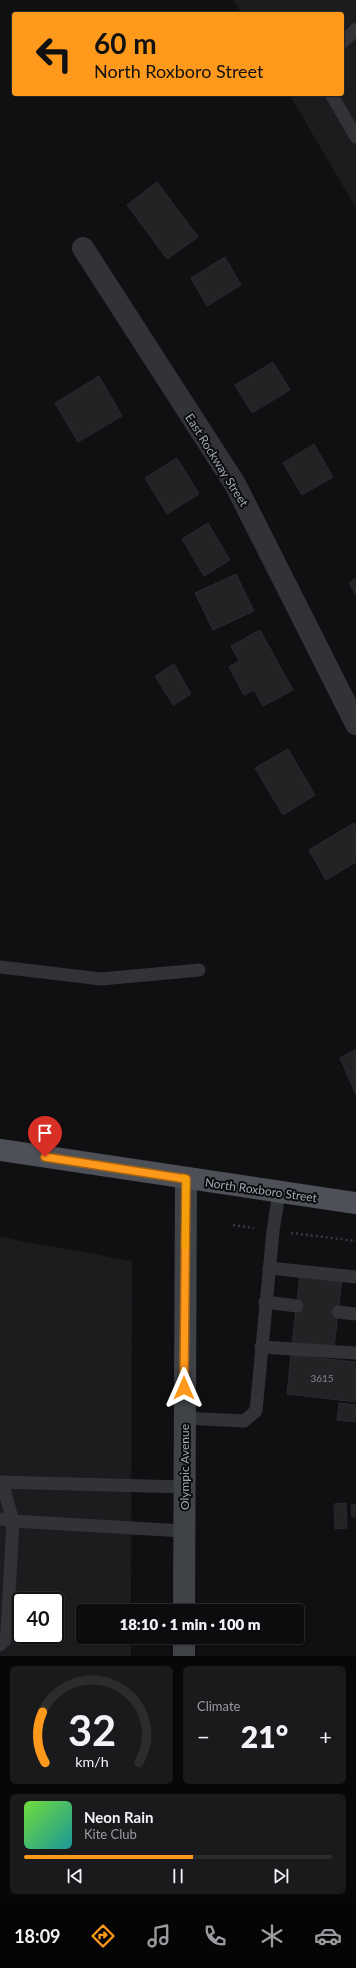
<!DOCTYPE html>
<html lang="en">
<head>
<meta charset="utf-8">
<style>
	body { margin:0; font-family:Lato,sans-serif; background:#1a1a1c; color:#f1f3f6; height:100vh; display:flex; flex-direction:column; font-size:15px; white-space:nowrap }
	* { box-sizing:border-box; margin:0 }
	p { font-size:13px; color:#9a9b9e }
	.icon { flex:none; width:22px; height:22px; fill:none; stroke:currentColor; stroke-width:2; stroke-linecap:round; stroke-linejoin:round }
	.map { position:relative; height:1656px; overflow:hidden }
	.details { display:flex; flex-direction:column; gap:10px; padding:10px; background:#070708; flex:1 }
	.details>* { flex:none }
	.banner { position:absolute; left:12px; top:12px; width:332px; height:84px; border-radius:4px; box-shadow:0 1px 3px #0004,0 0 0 1px #2c2c2e; background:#ff991b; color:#111; overflow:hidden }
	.speed { position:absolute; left:12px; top:1592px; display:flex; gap:8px; font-size:20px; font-weight:700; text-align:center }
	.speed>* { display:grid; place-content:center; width:52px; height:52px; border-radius:50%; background:#0c0c0e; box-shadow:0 1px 3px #0004,0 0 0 1px #2c2c2e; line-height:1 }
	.speed .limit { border:2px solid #111; border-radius:6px; background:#fff; color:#111 }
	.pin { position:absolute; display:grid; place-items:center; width:34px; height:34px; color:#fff; margin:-41px -17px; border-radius:50% 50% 50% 0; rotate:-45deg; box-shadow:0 0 4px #0007 }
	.pin .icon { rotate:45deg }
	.me { position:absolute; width:44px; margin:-22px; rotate:0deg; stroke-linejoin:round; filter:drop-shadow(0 0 3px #0008) }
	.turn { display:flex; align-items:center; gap:14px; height:84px; padding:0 16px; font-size:18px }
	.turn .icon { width:52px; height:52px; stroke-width:2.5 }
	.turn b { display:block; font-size:28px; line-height:34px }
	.big { font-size:30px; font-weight:800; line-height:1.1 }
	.details .tile { flex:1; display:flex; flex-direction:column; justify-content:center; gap:6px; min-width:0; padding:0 14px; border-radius:6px; background:#1a1a1c }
	.details .dial { align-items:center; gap:0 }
	.dial svg { height:104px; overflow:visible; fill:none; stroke:#2c2c2e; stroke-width:7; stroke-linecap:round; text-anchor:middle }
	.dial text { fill:#f1f3f6; stroke:none }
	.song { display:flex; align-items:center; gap:12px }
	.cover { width:48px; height:48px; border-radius:6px; background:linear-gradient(135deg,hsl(100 70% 55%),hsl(180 70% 35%)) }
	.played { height:4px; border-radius:2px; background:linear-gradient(90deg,#ff991b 55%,#2c2c2e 55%) }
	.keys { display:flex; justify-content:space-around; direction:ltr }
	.heat { display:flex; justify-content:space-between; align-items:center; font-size:22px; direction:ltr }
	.details .tiles { flex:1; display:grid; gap:10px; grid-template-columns:1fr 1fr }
	.tile:last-child { grid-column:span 2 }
	.trip { position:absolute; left:76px; top:1604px; width:228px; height:40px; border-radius:4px; background:#0c0c0e; box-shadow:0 1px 3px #0004,0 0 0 1px #2c2c2e; font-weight:800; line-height:40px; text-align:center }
	.menu { display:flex; height:64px; justify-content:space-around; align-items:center; background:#050506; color:#9a9b9e }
	.menu .icon { width:28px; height:28px }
	.menu .current { color:#ff991b }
	.menu b { font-size:18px; color:#f1f3f6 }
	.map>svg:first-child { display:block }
	.built { fill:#1c1c1f; fill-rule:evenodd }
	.building { fill:#232326; stroke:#2a2a2e }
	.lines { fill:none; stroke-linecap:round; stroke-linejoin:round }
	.path { stroke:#373a3e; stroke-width:2.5; stroke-dasharray:2 3; stroke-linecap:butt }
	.lane { stroke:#313337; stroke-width:13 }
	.street { stroke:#313337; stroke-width:22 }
	.secondary { stroke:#3f4247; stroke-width:22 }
	.primary { stroke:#4d5057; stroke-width:22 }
	.route-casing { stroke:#a66312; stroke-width:10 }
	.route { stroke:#ff991b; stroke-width:7 }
	.slow { stroke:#f59e0b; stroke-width:7 }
	.labels { text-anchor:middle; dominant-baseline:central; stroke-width:4; stroke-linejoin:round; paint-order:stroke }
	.number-label { font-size:10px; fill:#808690 }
	.street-label { font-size:12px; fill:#a0a8b4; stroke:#0b0b0d }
</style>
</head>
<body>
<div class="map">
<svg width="356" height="1656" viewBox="0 0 356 1656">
	<rect width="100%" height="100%" fill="#101012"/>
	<path class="built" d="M233 0H356V208L289 94H342V14H242Z
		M0 1237 132 1261 131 1611H83V1637H131V1656H0ZM21 1601H55V1635H21Z"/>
	<path class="building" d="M157 182 198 237 167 259 127 205Z
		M225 257 241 285 207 306 191 278Z
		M273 362 290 390 252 413 235 385Z
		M99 376 122 416 78 442 55 403Z
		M314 444 333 477 302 495 283 463Z
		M177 458 199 494 167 514 145 478Z
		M208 523 230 560 204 576 182 539Z
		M236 574 254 611 213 630 195 593Z
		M356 578V595L349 583Z
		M260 630 293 690 263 706 254 690 244 695 229 667 239 661 231 646Z
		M174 664 191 694 173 705 155 676Z
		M288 749 315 795 283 815 255 768Z
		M354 823 356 827V862L326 880 309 850Z
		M356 1049V1095L340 1058Z
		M300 1274 342 1279 334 1348 292 1344Z
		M291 1355 356 1362V1402L287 1394Z
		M339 1403 356 1405V1422L337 1420Z
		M346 1503 347 1528 335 1529 334 1504Z
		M351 1505H356V1517H352Z"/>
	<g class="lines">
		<path class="path" d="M233 1225 254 1228
			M291 1233 356 1241"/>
		<path class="lane" d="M342 43 356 29
			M331 94 356 137
			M0 967 101 979 199 970
			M269 1268 356 1277
			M265 1302 297 1306
			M338 1312 356 1314
			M261 1347 356 1353
			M184 1418 244 1421 256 1411 273 1231 279 1193
			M0 1482 184 1487
			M0 1519 13 1521 184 1531
			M0 1645 5 1640 7 1631 13 1521 2 1482"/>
		<path class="street" d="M83 248 235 484 356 724"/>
		<path class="secondary" d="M184 1611 186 1179
			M184 1656V1637"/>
		<path class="primary" d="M0 1150 356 1203"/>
	</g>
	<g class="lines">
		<defs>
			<path id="route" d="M45 1157 186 1179 184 1388"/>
		</defs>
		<use href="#route" class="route-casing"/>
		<use href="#route" class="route"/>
		<path class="slow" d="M184 1178 186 1179 185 1247"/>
	</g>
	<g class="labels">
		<g class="number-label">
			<text x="322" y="1378">3615</text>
		</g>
		<g class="street-label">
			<text transform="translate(217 460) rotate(58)">East Rockway Street</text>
			<text transform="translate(261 1190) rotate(8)">North Roxboro Street</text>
			<text transform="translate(184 1467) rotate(-90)">Olympic Avenue</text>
		</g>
	</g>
</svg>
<div class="speed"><div class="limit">40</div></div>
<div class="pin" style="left:45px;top:1157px;background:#d93025"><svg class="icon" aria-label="arrive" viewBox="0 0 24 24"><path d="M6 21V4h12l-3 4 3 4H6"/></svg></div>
<svg class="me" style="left:184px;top:1388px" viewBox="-20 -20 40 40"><path d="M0-17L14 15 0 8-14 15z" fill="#ff991b" stroke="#fff" stroke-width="4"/></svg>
<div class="trip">18:10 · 1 min · 100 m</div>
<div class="banner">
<div class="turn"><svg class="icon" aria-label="left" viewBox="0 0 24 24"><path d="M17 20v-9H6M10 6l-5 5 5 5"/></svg><div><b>60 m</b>North Roxboro Street</div></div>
</div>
</div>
<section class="details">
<div class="tiles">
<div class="tile dial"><svg viewBox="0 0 100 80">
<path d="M14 69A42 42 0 1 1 86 69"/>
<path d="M14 69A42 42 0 0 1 12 30" stroke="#ff991b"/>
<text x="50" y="56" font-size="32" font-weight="700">32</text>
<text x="50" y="72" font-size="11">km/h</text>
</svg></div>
<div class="tile"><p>Climate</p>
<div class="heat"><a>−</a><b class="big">21°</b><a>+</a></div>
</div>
<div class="tile">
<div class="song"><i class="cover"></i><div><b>Neon Rain</b><p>Kite Club</p></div></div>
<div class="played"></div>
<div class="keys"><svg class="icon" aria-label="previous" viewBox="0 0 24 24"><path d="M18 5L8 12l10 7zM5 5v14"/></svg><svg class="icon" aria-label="pause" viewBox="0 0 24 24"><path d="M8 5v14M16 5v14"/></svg><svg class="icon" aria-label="next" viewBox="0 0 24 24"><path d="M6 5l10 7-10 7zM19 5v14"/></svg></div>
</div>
</div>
</section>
<nav class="menu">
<b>18:09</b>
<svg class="icon current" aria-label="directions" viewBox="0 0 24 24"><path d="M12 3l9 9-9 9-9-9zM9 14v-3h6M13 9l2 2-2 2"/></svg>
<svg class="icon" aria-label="music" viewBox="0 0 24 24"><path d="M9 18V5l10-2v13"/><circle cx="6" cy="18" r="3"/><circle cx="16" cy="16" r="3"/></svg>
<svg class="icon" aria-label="phone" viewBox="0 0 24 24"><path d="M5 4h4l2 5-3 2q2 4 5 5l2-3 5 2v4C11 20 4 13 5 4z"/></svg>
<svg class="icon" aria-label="climate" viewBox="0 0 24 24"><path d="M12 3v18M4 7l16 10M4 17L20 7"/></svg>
<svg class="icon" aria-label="car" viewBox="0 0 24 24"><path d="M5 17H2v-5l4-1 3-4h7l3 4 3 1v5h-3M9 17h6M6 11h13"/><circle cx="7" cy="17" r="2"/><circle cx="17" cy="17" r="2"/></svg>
</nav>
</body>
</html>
